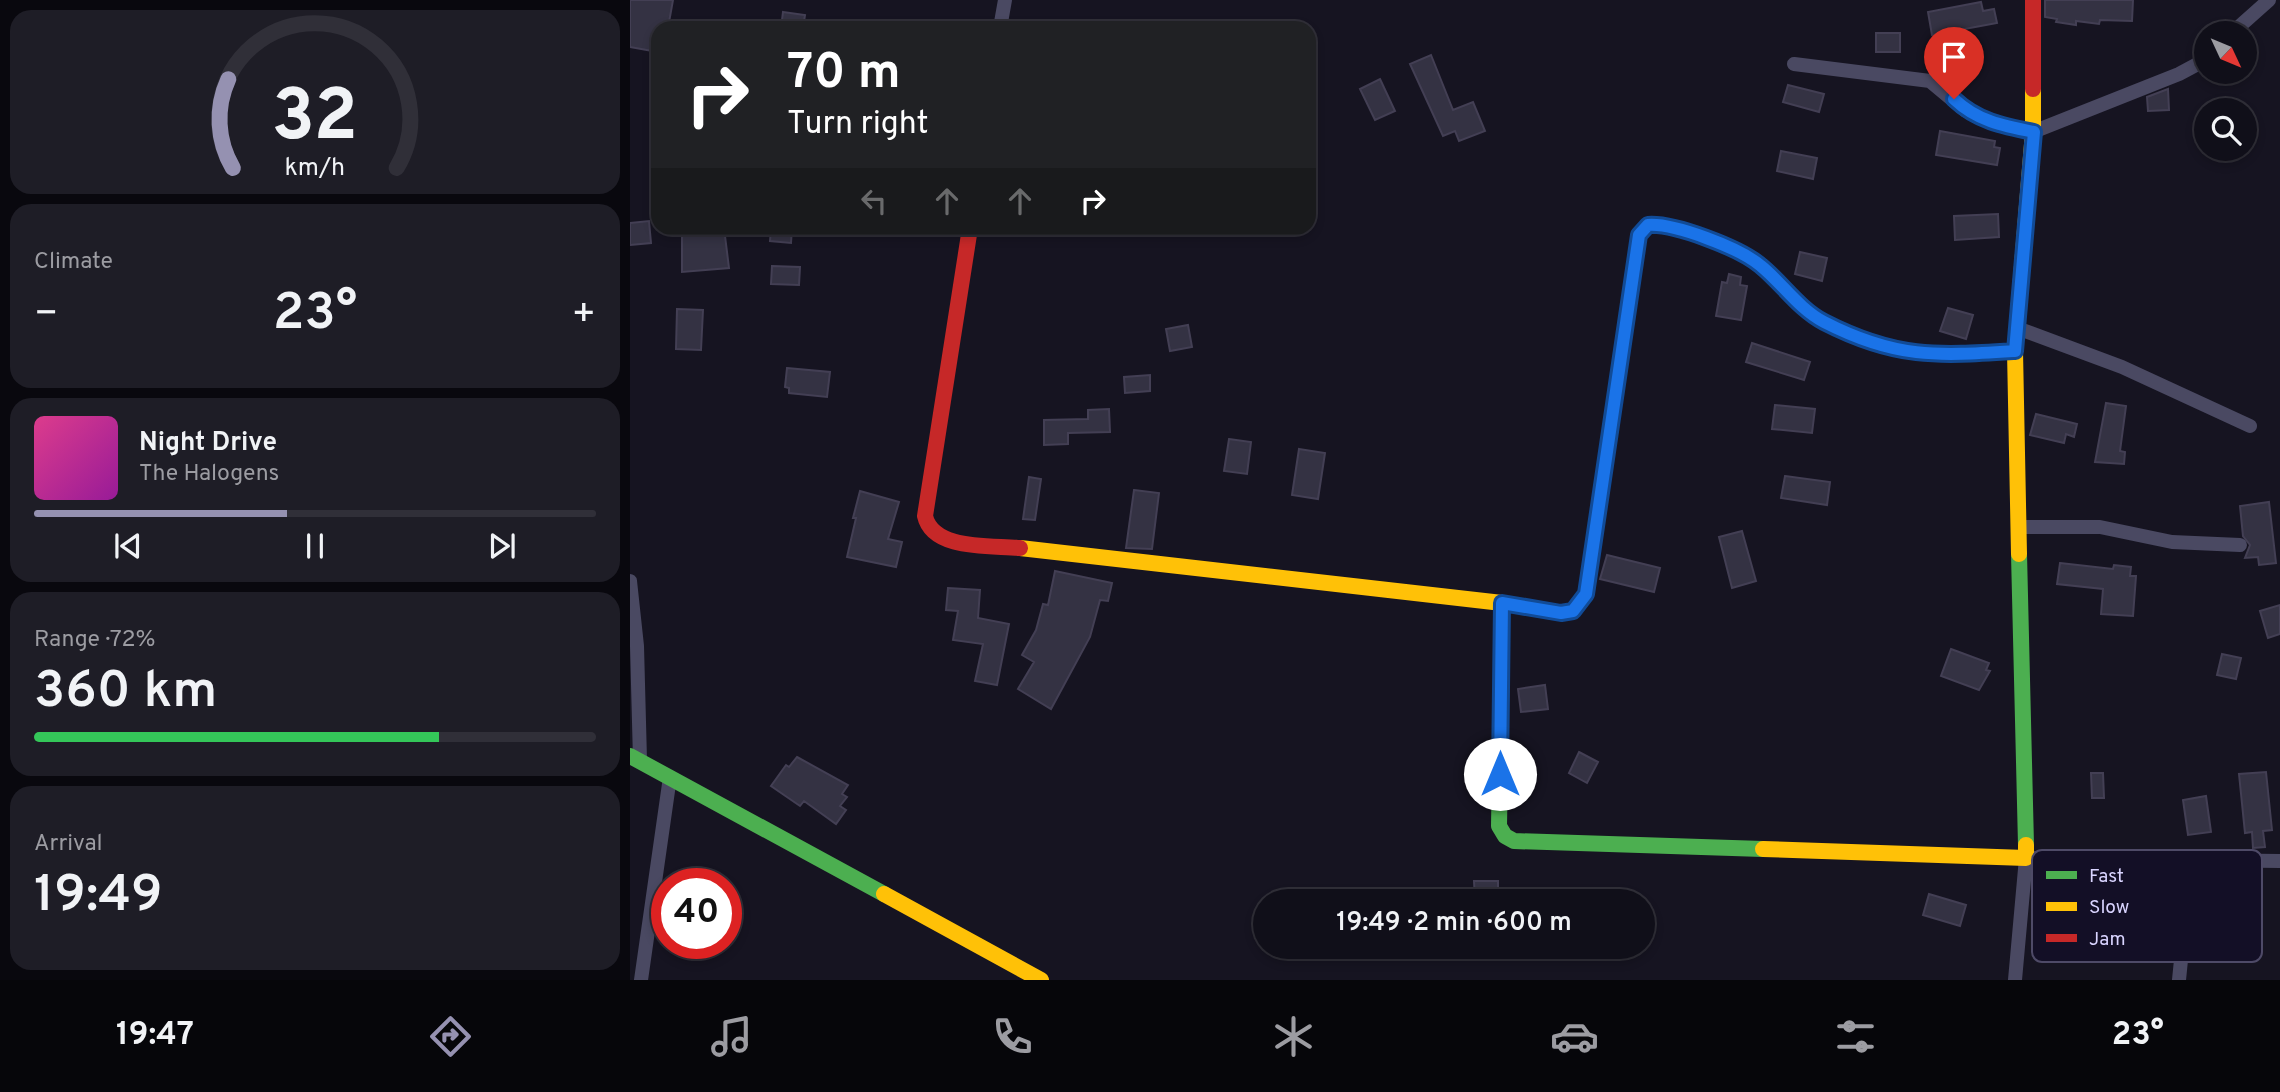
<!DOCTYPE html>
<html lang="en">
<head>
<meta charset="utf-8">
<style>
	body { margin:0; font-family:Overpass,sans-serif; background:#1e1d26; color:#f1f3f6; height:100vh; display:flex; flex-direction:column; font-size:26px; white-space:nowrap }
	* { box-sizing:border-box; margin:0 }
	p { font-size:23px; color:#9c9ca2 }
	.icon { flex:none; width:38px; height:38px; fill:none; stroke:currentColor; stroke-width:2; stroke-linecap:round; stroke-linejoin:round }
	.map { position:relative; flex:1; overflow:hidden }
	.drawer { display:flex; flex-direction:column; gap:10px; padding:10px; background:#09080e; width:630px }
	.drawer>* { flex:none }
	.top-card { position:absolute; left:21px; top:21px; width:665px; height:214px; border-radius:21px; box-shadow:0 4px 10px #0003,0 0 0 2px #302f38; background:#202124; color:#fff; overflow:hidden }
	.needle { width:46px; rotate:134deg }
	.tools { position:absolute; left:1564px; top:21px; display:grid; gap:14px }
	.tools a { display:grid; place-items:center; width:63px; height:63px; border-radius:50%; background:#100f19; box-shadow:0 4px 10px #0003,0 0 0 2px #302f38; font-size:35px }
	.speed { position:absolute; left:21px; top:868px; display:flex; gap:14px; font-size:35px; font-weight:700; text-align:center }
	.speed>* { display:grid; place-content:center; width:91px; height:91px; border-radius:50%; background:#100f19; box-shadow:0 4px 10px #0003,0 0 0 2px #302f38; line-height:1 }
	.speed .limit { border:10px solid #d22; background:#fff; color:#111 }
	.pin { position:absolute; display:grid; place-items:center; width:60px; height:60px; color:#fff; margin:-72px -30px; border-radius:50% 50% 50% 0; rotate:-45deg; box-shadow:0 0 7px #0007 }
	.pin .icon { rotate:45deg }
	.me { position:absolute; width:77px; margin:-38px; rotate:0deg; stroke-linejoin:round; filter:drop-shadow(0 0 5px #0008) }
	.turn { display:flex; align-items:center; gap:24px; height:147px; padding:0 21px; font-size:32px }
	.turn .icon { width:91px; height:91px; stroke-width:2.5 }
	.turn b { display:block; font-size:49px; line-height:60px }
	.lanes { display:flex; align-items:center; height:66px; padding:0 21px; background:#0003; justify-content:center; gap:35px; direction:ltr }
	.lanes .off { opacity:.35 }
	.big { font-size:52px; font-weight:600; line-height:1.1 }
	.drawer .tile { flex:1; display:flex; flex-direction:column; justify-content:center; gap:10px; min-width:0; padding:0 24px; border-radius:21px; background:#1e1d26 }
	.drawer .dial { align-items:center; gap:0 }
	.dial svg { height:182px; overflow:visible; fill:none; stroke:#302f38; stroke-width:7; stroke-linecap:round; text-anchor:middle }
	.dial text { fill:#f1f3f6; stroke:none }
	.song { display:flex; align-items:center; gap:21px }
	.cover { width:84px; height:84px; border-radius:10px; background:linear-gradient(135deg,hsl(330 70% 55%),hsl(300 70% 35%)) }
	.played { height:7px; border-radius:4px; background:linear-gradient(90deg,#9591b1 45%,#302f38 45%) }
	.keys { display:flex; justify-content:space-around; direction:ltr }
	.heat { display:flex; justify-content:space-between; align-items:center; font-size:38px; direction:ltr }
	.charge { height:10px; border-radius:5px; background:linear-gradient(90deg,#34c759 72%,#302f38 0) }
	.trip { position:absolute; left:623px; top:889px; width:402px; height:70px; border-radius:35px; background:#100f19; box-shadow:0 4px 10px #0003,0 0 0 2px #302f38; font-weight:600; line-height:70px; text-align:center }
	.tab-bar { display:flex; height:112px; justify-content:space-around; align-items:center; background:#06060a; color:#9c9ca2 }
	.tab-bar .icon { width:49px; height:49px }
	.tab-bar .selected { color:#9591b1 }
	.tab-bar b { font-size:32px; color:#f1f3f6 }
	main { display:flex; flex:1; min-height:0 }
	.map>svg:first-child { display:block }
	.building { fill:#343243; stroke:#433f54; stroke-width:2 }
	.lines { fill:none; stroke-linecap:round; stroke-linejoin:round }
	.street { stroke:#4a4962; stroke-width:14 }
	.fast { stroke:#4caf50; stroke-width:16 }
	.slow { stroke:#ffc107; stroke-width:16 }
	.jam { stroke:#c62828; stroke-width:16 }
	.route-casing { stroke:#114b97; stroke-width:18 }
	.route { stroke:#1a73e8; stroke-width:12 }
	.key { fill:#130f26; stroke:#4e4a67; stroke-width:2 }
	.key-label { font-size:19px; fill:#d9d4ff }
</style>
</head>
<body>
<main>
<section class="drawer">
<div class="tile dial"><svg viewBox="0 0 100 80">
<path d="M14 69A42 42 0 1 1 86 69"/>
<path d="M14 69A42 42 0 0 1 12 30" stroke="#9591b1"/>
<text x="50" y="56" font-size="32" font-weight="700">32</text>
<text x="50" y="72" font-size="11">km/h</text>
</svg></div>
<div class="tile"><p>Climate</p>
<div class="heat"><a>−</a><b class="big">23°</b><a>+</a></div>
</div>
<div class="tile">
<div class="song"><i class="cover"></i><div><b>Night Drive</b><p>The Halogens</p></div></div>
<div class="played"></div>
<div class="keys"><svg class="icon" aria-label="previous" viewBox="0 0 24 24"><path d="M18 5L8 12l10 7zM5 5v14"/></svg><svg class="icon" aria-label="pause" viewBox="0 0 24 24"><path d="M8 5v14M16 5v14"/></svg><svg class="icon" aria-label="next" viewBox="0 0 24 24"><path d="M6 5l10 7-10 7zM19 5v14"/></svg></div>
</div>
<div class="tile"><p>Range · 72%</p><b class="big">360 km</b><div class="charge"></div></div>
<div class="tile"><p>Arrival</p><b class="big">19:49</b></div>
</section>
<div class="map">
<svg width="1650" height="980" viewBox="0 0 1650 980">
	<rect width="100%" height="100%" fill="#161421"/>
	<path class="building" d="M0 0H43L38 28H28V52L0 47Z
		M1415 0H1503L1502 21 1470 20 1469 24 1446 21V25L1426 22 1427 19 1415 17Z
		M1351 2 1353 11 1364 9 1367 23 1302 35 1298 12Z
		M153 12 175 15 173 28H151Z
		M1246 33H1270V52H1246Z
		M801 55 823 110 843 102 855 131 829 141 825 131 813 136 780 64Z
		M750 79 765 111 745 120 730 89Z
		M1158 85 1194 94 1189 112 1153 102Z
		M1538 89 1539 110 1518 111 1517 97Z
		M1310 131 1365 141 1364 147 1370 148 1367 165 1306 155Z
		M1151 151 1187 158 1183 179 1147 171Z
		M1368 214 1369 237 1325 240 1324 216Z
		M19 221 21 243 0 245V223Z
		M52 228H94L99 268 52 272Z
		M141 228H162L161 243 140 241Z
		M1170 252 1197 258 1192 281 1165 274Z
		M142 266 170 267 169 285 141 284Z
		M1099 274 1111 277 1110 285 1117 286 1111 320 1086 316 1092 282 1097 283Z
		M1318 308 1343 315 1336 339 1310 331Z
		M47 309 73 310 71 350 46 349Z
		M558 325 562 347 540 351 536 329Z
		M1122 343 1180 362 1174 380 1116 362Z
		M157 368 200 372 197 397 159 393V388L155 387Z
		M520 375V391L495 393 494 377Z
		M1476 403 1496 406 1490 451 1495 452 1494 464 1465 462Z
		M1145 405 1185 409 1182 433 1142 429Z
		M479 409 480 432 438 433V444L414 445V420L458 419V410Z
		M1406 414 1447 424 1444 437 1436 434 1434 443 1400 435Z
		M599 439 621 442 617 474 594 471Z
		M669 449 695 453 688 499 662 495Z
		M1155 476 1200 482 1197 505 1151 498Z
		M399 477 411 479 405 520 393 519Z
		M504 490 529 493 522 549 496 548Z
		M230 491 269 502 258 539 272 542 266 567 217 557 226 518H223Z
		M1639 502 1646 563 1629 565 1628 557 1615 558 1620 545 1613 536 1610 506Z
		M1112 531 1126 581 1102 588 1089 537Z
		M977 555 1030 568 1024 592 970 579Z
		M1430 563 1483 569 1484 565 1501 567 1500 576H1506L1503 616 1471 614 1473 589 1427 584Z
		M425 571 482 583 478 601 470 600 460 637 421 709 388 689 404 662 392 655 406 630 413 604 418 605Z
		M318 588 350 590 348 618 379 624 367 685 345 681 353 644 323 640 328 611 316 610Z
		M1650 605V634L1638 638 1630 611Z
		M1321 649 1359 663 1356 670 1360 671 1349 690 1311 676Z
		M1592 654 1611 658 1606 679 1587 675Z
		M915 685 918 709 891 712 888 689Z
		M949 752 968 762 957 783 939 773Z
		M167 757 218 785 212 794 217 797 210 806 216 810 206 824 174 801 170 806 141 786 156 765 159 767Z
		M1636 772 1642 830 1633 831 1635 847 1623 848 1622 832 1615 833 1609 774Z
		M1461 773H1473L1474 798H1462Z
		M1576 796 1581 832 1558 835 1553 800Z
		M844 881H868V901H845Z
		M732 888 777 892 776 901H731Z
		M1299 894 1336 905 1330 926 1293 915Z"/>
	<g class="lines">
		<path class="street" d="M370 28 375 0
			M1602 33 1639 0
			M1164 64 1300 81 1336 111 1361 123 1403 132 1549 74 1577 59
			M1387 328 1492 367 1620 426
			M1391 527H1470L1542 542 1610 545
			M0 581 7 646 10 760
			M872 603 931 613 943 611 956 594 1009 235 1018 225C1044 223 1110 248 1131 266 1152 283 1169 309 1194 322 1266 359 1307 356 1385 351
			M11 980 40 777
			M1385 980 1396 858 1650 861
			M1549 980 1561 860"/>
		<path class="fast" d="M1389 554 1396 845
			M871 703 869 826 875 836 884 841 1133 849
			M0 756 254 894"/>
		<path class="slow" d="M390 548 872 603 871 703
			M1389 554 1385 351 1403 132V89
			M1133 849 1396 858V845
			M254 894 411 980"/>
		<path class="jam" d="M1403 0V89
			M340 228 295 516C303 551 362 545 390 548"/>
	</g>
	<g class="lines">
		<defs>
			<path id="route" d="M870 774 872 603 931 613 943 611 956 594 1009 235 1018 225C1044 223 1110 248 1131 266 1152 283 1169 309 1194 322 1266 359 1307 356 1385 351L1404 132C1373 126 1347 121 1324 99"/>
		</defs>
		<use href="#route" class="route-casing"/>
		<use href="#route" class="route"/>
	</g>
	<rect x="1402" y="850" width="230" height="112" rx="10" class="key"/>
	<rect x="1416" y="871" width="31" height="8" fill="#4caf50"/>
	<rect x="1416" y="902" width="31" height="9" fill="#ffc107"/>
	<rect x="1416" y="934" width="31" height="8" fill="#c62828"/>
	<g class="key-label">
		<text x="1459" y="882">Fast</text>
		<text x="1459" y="913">Slow</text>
		<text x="1459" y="945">Jam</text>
	</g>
</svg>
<div class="tools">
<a><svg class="needle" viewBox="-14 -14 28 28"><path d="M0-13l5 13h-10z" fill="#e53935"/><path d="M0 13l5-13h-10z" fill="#9c9ca2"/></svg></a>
<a><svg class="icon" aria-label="search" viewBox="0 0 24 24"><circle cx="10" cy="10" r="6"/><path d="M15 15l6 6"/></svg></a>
</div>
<div class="speed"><div class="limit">40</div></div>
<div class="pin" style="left:1324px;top:99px;background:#d93025"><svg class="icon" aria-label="arrive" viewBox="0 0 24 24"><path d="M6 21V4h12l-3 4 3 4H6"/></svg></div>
<svg class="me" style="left:870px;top:774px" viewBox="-20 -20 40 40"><circle r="19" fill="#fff"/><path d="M0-13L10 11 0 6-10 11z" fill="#1a73e8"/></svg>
<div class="trip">19:49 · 2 min · 600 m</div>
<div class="top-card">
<div class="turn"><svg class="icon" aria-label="right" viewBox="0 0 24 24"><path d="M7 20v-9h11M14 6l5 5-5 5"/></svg><div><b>70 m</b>Turn right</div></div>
<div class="lanes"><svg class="icon off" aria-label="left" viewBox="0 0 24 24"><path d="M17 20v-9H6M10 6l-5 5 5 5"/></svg><svg class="icon off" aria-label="ahead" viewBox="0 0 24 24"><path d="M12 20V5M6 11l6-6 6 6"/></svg><svg class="icon off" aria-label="ahead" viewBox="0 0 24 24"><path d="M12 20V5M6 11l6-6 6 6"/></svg><svg class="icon" aria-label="right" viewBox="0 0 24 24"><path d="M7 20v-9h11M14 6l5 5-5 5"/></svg></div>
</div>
</div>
</main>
<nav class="tab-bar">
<b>19:47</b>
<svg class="icon selected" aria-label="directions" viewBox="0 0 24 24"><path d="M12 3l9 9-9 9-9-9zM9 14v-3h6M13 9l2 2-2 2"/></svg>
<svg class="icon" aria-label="music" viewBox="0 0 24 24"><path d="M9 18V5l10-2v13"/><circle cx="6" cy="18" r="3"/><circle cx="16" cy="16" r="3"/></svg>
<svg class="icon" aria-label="phone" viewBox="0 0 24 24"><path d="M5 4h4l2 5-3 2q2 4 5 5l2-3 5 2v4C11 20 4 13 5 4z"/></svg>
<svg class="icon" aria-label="climate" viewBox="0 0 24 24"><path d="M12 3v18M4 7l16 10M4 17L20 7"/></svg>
<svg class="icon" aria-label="car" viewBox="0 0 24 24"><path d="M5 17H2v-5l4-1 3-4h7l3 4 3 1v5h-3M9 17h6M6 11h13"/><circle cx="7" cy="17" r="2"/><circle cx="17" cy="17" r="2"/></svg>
<svg class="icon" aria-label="filters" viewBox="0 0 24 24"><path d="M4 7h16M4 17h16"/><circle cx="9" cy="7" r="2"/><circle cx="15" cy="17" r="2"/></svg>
<b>23°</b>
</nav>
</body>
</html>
